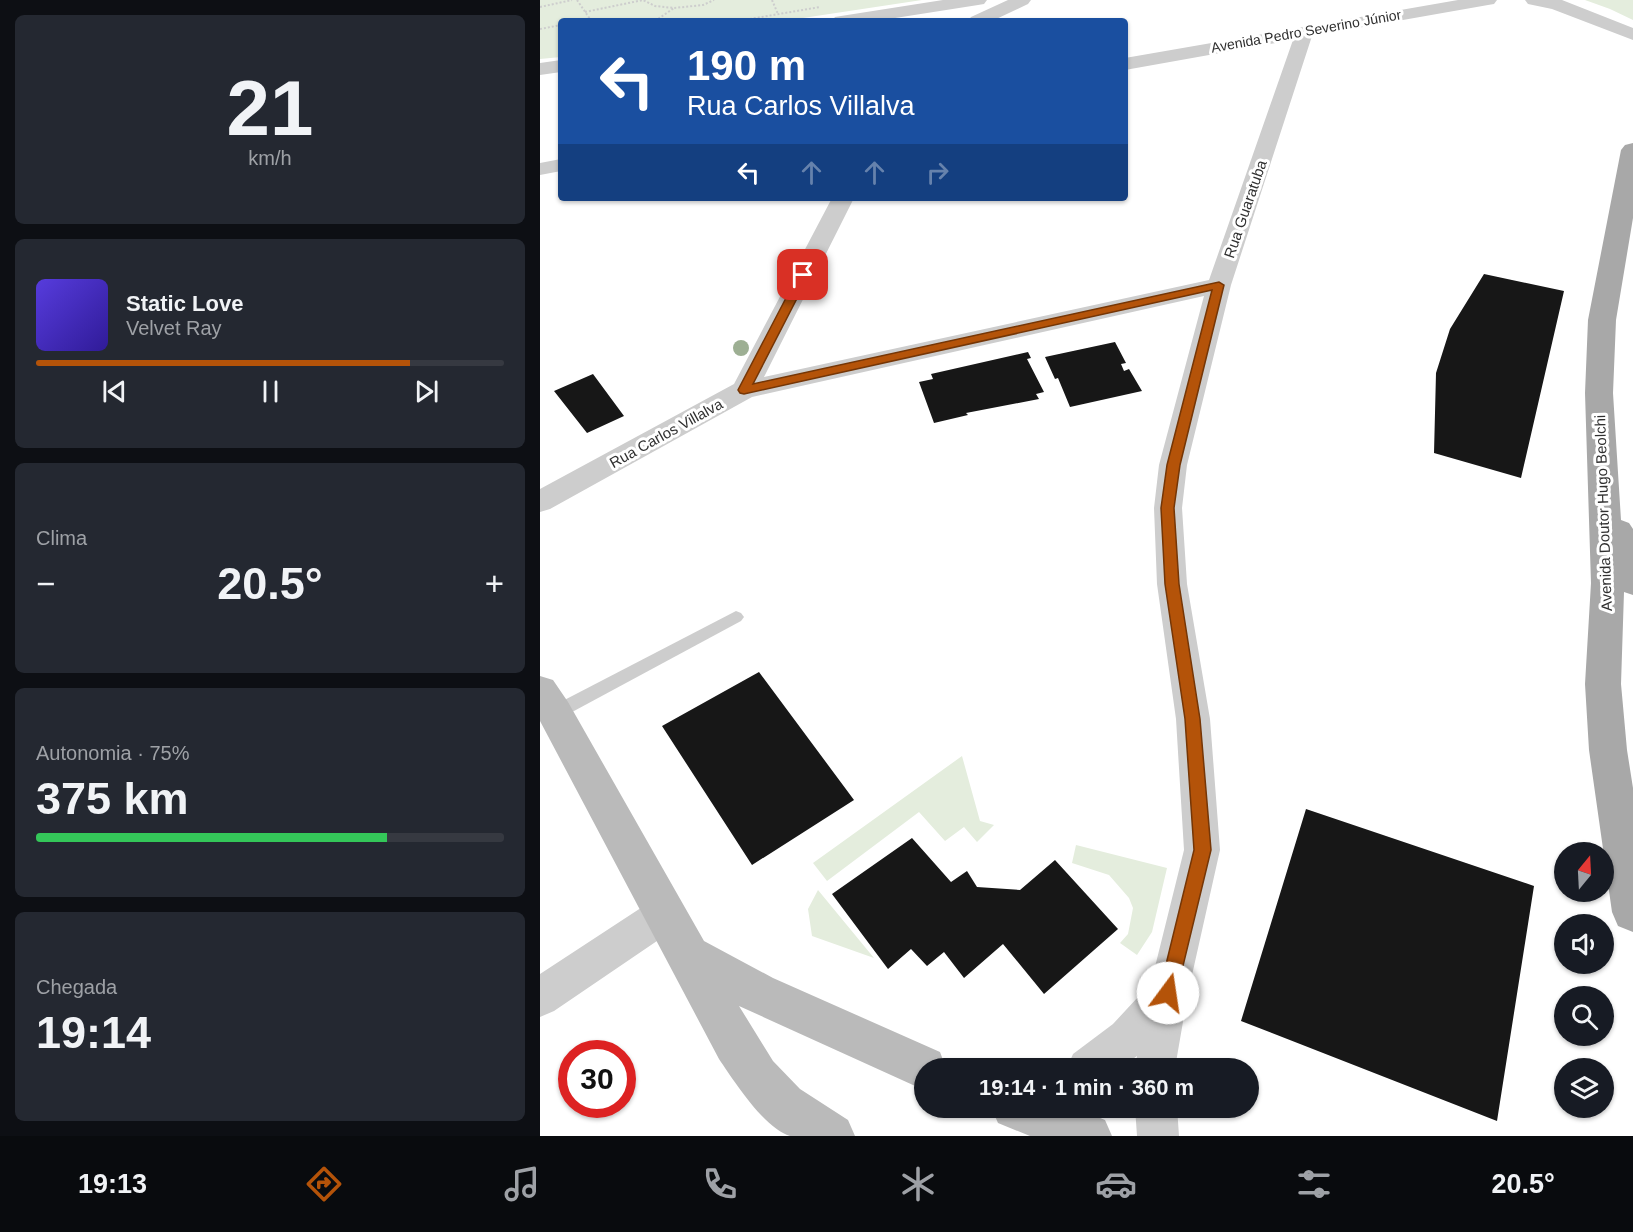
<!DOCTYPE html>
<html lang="pt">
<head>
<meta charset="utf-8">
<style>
	body { margin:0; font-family:Helvetica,sans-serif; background:#242831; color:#f1f3f6; height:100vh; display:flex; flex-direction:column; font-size:22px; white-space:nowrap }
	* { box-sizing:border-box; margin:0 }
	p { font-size:20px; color:#9ea1a6 }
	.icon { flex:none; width:33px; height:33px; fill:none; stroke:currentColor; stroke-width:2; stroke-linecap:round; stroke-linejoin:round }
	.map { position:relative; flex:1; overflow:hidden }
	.panel { display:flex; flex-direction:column; gap:15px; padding:15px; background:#0d0f14; width:540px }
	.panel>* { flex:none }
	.guide { position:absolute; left:18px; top:18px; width:570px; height:183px; border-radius:6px; box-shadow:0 2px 4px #0004; background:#1a4fa0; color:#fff; overflow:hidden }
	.needle { width:39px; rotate:18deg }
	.buttons { position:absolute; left:1014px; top:842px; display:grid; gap:12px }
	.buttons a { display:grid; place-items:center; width:60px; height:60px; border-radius:50%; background:#171b24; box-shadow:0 2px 4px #0004; font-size:30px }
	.speed { position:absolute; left:18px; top:1040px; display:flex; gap:12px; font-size:30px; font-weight:700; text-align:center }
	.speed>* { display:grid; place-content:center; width:78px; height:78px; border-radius:50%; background:#171b24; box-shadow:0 2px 4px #0004; line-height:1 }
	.speed .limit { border:9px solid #d22; background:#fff; color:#111 }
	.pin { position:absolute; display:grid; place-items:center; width:51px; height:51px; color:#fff; margin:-26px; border-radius:12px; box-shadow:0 3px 9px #0006 }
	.me { position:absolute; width:66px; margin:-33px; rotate:14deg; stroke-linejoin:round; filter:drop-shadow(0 0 4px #0008) }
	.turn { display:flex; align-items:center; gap:21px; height:126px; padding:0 30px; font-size:27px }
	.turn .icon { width:78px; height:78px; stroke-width:2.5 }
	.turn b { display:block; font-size:42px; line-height:51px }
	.lanes { display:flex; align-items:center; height:57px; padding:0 30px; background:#0003; justify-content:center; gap:30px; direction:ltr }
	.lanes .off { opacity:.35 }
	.big { font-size:45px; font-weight:800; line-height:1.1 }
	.panel .tile { flex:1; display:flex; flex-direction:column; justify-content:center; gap:9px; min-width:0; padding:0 21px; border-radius:9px; background:#242831 }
	.panel .dial { align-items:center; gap:0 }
	.dial b { font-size:78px; line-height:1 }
	.song { display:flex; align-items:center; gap:18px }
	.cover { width:72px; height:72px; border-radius:9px; background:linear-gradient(135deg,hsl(250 70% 55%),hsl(250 70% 35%)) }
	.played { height:6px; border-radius:3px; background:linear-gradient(90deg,#b45309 80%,#363941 80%) }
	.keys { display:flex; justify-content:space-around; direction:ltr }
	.heat { display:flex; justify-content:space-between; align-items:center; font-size:33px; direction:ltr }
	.charge { height:9px; border-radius:4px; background:linear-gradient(90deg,#34c759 75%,#363941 0) }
	.trip { position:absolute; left:374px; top:1058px; width:345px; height:60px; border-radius:30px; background:#171b24; box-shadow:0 2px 4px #0004; font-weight:800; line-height:60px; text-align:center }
	.tabs { display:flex; height:96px; justify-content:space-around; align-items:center; background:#090b0e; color:#9ea1a6 }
	.tabs .icon { width:42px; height:42px }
	.tabs .current { color:#b45309 }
	.tabs b { font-size:27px; color:#f1f3f6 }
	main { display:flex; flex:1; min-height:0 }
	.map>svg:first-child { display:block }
	.green { fill:#e4eddd }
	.building { fill:#171717 }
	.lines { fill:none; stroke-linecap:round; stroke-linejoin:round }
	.path { stroke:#cdcdcd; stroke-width:2; stroke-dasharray:2 2; stroke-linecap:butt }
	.service { fill:#cdcdcd; fill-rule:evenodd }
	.minor { fill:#cdcdcd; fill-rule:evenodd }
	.secondary { fill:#bababa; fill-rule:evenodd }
	.primary { fill:#a8a8a8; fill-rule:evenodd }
	.tree { fill:#9daf93 }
	.route { fill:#b45309; stroke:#753606; stroke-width:1.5 }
	.labels { text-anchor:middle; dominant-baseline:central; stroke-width:6; stroke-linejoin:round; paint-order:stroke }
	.far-street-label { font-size:14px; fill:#303030; stroke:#fff }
	.street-label { font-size:15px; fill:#303030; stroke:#fff }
</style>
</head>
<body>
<main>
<section class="panel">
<div class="tile dial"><b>21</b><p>km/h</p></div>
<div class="tile">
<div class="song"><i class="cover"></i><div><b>Static Love</b><p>Velvet Ray</p></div></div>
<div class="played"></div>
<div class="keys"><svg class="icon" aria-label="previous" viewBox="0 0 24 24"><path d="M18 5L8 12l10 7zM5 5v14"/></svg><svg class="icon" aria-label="pause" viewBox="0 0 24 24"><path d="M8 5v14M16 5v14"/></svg><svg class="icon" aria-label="next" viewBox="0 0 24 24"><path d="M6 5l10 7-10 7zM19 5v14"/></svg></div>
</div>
<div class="tile"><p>Clima</p>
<div class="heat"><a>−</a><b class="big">20.5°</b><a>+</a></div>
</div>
<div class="tile"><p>Autonomia · 75%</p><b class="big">375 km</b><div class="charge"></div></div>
<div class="tile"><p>Chegada</p><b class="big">19:14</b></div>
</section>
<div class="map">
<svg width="1093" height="1136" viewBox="0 0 1093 1136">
	<rect width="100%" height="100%" fill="#fff"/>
	<path class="green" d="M0 0H382L243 21H21V57L0 59Z
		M1045 0H1093V20L1070 9Z
		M422 756 440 821 454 825 437 842 424 827 405 841 379 812 287 881 273 863Z
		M536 845 627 868 612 932 597 955 580 943 588 934 593 908 589 898 569 875 532 863Z
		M278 890 334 958 272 936 268 909Z"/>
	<path class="building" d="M944 274 1024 291 981 478 894 453 896 373 910 329Z
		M575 342 586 363 581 364 584 371 589 369 602 391 530 407 518 378 515 379 505 357Z
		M488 352 491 358 487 359 504 392 496 394 499 399 426 413 428 415 394 423 379 382 393 379 391 374Z
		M53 374 84 416 47 433 14 391Z
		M219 672 314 800 212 865 122 726Z
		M766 809 994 886 957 1121 701 1021Z
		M372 838 411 882 427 871 437 887 480 890 515 860 578 929 504 994 463 944 424 978 404 952 387 966 371 949 348 969 292 894Z"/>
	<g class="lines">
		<path class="path" d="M37 0 50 19 40 21
			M232 0 238 14
			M0 7 32 0
			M45 12 103 0 115 6 134 8 163 5 174 0
			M115 21 134 8
			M198 21 280 7
			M0 29 21 25"/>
		<path class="service" d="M196 611 201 613 204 617 201 621 21 718 15 720 9 718 7 713 9 708Z"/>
		<path class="minor" d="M403 0H447L444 4 438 5 336 21H292L295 17 301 16Z
			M468 0H491L488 4 452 21H428L431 17Z
			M918 0H957L954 4 948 5 772 36 691 285 647 465 642 508 647 584 670 719 680 850 648 993 635 1068H595L597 1056 580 1068H527L533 1054 573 1024 611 983 644 850 636 719 617 584 614 508 619 465 664 296 212 397 10 509 0 512V489L194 384 292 198H314L224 377 669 280 753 40 585 70V58Z
			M985 0H1022L1093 28V40L1012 9 988 4Z
			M21 60V72L0 75V63Z
			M21 159V171L0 175V163Z
			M126 895 139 900 145 913 139 926 14 1011 0 1017V974L113 900Z
			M595 1107H637L639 1136H597Z"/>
		<path class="secondary" d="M0 676 13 680 28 702 164 941 233 978 400 1052 406 1068H384V1090L199 1006 233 1061 260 1089 308 1120 315 1136C302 1136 261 1136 250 1136 224 1128 194 1081 179 1059L0 721Z
			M451 1107H534L565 1120 572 1136H490L458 1123Z"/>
		<path class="primary" d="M1093 143V218L1076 320 1073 393 1081 520 1089 523 1093 529V595L1084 592 1081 684 1087 750 1093 788V932L1078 926 1072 912 1049 750 1045 684 1051 583 1045 393 1048 320 1081 150 1085 145Z"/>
	</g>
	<circle class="tree" cx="201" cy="348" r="8"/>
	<path class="route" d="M263 272 269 275 213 384 679 282 684 285 640 465 634 508 639 584 660 719 671 850 635 999 628 1001 622 999 619 993 654 850 645 719 625 584 621 508 627 465 672 290 204 394 200 393 198 390 258 275Z"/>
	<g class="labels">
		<g class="far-street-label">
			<text transform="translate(766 31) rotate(-10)">Avenida Pedro Severino Júnior</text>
		</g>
		<g class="street-label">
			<text transform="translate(705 209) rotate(-71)">Rua Guaratuba</text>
			<text transform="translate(126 433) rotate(-29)">Rua Carlos Villalva</text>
			<text transform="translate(1063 513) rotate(-92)">Avenida Doutor Hugo Beolchi</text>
		</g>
	</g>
</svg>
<div class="buttons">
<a><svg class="needle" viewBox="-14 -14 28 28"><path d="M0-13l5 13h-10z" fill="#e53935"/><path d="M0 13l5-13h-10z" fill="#9ea1a6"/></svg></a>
<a><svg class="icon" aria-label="sound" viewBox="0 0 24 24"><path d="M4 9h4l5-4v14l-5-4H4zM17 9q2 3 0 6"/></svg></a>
<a><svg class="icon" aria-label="search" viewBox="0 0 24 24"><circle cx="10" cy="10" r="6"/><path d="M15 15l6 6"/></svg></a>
<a><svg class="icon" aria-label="layers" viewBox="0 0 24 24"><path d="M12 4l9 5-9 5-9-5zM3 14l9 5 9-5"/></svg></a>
</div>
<div class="speed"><div class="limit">30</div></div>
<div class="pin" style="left:263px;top:275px;background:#d93025"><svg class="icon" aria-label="arrive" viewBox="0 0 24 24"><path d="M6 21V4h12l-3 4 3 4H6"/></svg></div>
<svg class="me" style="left:628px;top:993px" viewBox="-20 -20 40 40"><circle r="19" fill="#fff"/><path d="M0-13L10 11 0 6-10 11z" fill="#b45309"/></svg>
<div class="trip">19:14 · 1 min · 360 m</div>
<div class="guide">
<div class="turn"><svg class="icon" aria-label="left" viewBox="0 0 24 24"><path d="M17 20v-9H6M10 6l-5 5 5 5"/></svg><div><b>190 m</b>Rua Carlos Villalva</div></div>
<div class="lanes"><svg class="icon" aria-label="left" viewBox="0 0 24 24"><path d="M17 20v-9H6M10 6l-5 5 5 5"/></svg><svg class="icon off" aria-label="ahead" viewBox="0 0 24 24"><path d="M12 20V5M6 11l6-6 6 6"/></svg><svg class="icon off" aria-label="ahead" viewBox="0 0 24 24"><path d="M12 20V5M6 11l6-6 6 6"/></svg><svg class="icon off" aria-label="right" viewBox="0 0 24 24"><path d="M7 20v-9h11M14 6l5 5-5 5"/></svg></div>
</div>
</div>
</main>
<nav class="tabs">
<b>19:13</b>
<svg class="icon current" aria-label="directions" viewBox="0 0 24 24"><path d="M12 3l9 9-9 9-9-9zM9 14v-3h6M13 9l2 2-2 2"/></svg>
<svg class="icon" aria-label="music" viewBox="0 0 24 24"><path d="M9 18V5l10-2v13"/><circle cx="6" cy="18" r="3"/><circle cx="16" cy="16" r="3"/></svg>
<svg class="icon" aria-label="phone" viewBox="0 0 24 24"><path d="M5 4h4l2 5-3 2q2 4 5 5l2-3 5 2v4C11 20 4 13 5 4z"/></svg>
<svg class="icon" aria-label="climate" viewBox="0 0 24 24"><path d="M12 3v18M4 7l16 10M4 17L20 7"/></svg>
<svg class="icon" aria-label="car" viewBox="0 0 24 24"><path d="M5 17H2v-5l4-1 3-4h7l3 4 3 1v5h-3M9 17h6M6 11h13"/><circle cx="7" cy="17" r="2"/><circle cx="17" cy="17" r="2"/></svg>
<svg class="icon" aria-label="filters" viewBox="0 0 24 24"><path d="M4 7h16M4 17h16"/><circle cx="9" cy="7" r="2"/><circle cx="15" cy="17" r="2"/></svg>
<b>20.5°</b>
</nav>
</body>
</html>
